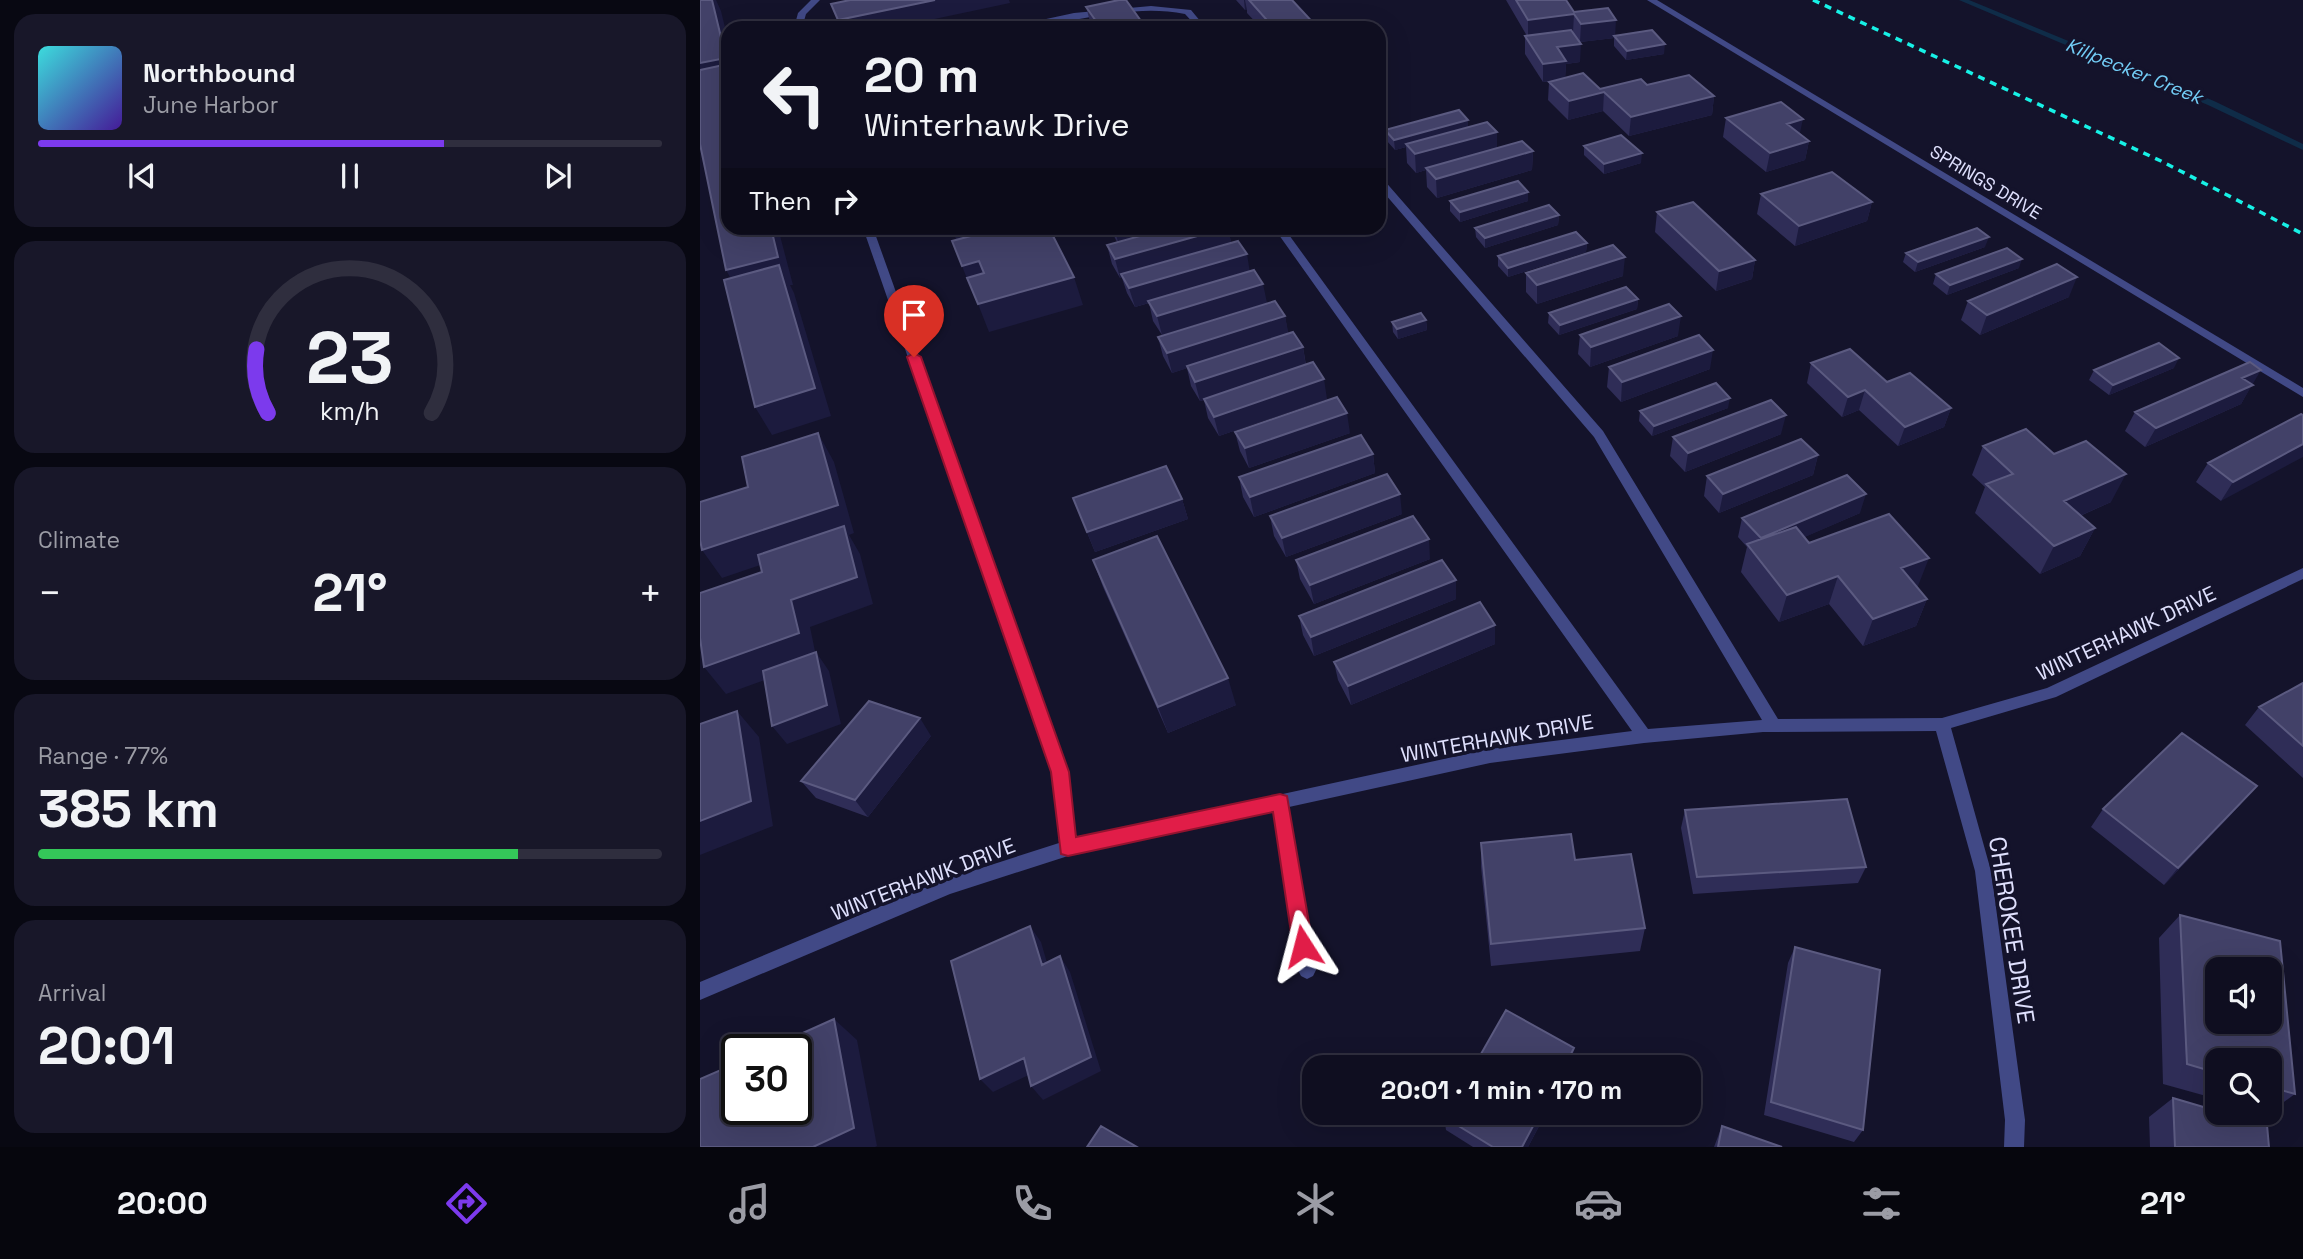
<!DOCTYPE html>
<html lang="en">
<head>
<meta charset="utf-8">
<style>
	body { margin:0; font-family:"Space Grotesk",sans-serif; background:#181729; color:#f1f3f6; height:100vh; display:flex; flex-direction:column; font-size:26px; white-space:nowrap }
	* { box-sizing:border-box; margin:0 }
	p { font-size:23px; color:#9b9ca5 }
	.icon { flex:none; width:38px; height:38px; fill:none; stroke:currentColor; stroke-width:2; stroke-linecap:round; stroke-linejoin:round }
	.map { position:relative; flex:1; overflow:hidden }
	.panel { display:flex; flex-direction:column; gap:14px; padding:14px; background:#080812; width:700px }
	.panel>* { flex:none }
	.hud { position:absolute; left:21px; top:21px; width:665px; height:214px; border-radius:21px; box-shadow:0 7px 28px #0002,0 0 0 2px #2f2e3e; background:#0f0e20; color:#f1f3f6; overflow:hidden }
	.controls { position:absolute; left:1505px; top:957px; display:grid; gap:14px }
	.controls a { display:grid; place-items:center; width:77px; height:77px; border-radius:14px; background:#0f0e20; box-shadow:0 7px 28px #0002,0 0 0 2px #2f2e3e; font-size:35px }
	.speed { position:absolute; left:21px; top:1034px; display:flex; gap:14px; font-size:35px; font-weight:700; text-align:center }
	.speed>* { display:grid; place-content:center; width:91px; height:91px; border-radius:50%; background:#0f0e20; box-shadow:0 7px 28px #0002,0 0 0 2px #2f2e3e; line-height:1 }
	.speed .limit { border:4px solid #111; border-radius:10px; background:#fff; color:#111 }
	.pin { position:absolute; display:grid; place-items:center; width:60px; height:60px; color:#fff; margin:-72px -30px; border-radius:50% 50% 50% 0; rotate:-45deg; box-shadow:0 0 7px #0007 }
	.pin .icon { rotate:45deg }
	.me { position:absolute; width:77px; margin:-38px; rotate:351deg; stroke-linejoin:round; filter:drop-shadow(0 0 5px #0008) }
	.turn { display:flex; align-items:center; gap:24px; height:147px; padding:0 28px; font-size:32px }
	.turn .icon { width:91px; height:91px; stroke-width:2.5 }
	.turn b { display:block; font-size:49px; line-height:60px }
	.then { display:flex; align-items:center; height:66px; padding:0 28px; background:#0003; gap:14px; font-size:26px }
	.big { font-size:52px; font-weight:700; line-height:1.1 }
	.panel .card { flex:1; display:flex; flex-direction:column; justify-content:center; gap:10px; min-width:0; padding:0 24px; border-radius:21px; background:#181729 }
	.panel .dial { align-items:center; gap:0 }
	.dial svg { height:182px; overflow:visible; fill:none; stroke:#2f2e3e; stroke-width:7; stroke-linecap:round; text-anchor:middle }
	.dial text { fill:#f1f3f6; stroke:none }
	.song { display:flex; align-items:center; gap:21px }
	.cover { width:84px; height:84px; border-radius:10px; background:linear-gradient(135deg,hsl(180 70% 55%),hsl(260 70% 35%)) }
	.played { height:7px; border-radius:4px; background:linear-gradient(90deg,#7c3aed 65%,#2f2e3e 65%) }
	.keys { display:flex; justify-content:space-around; direction:ltr }
	.heat { display:flex; justify-content:space-between; align-items:center; font-size:38px; direction:ltr }
	.charge { height:10px; border-radius:5px; background:linear-gradient(90deg,#34c759 77%,#2f2e3e 0) }
	.trip { position:absolute; left:602px; top:1055px; width:399px; height:70px; border-radius:21px; background:#0f0e20; box-shadow:0 7px 28px #0002,0 0 0 2px #2f2e3e; font-weight:700; line-height:70px; text-align:center }
	.tab-bar { display:flex; height:112px; justify-content:space-around; align-items:center; background:#06060d; color:#9b9ca5 }
	.tab-bar .icon { width:49px; height:49px }
	.tab-bar .current { color:#7c3aed }
	.tab-bar b { font-size:32px; color:#f1f3f6 }
	main { display:flex; flex:1; min-height:0 }
	.map>svg:first-child { display:block }
	.lines { fill:none; stroke-linecap:round; stroke-linejoin:round }
	.stream { fill:#0f2c48; fill-rule:evenodd }
	.minor { fill:#414986; fill-rule:evenodd }
	.rail { stroke:#17f1e6; stroke-width:3.5; stroke-dasharray:7 6; stroke-linecap:butt }
	.wall { fill:#2f2d57 }
	.shaded-wall { fill:#1c1b3e }
	.building { fill:#424168; stroke:#5b5a80; stroke-width:2; fill-rule:evenodd }
	.route { fill:#e11d48; stroke:#92132f; stroke-width:2 }
	.labels { text-anchor:middle; dominant-baseline:central; stroke-width:7; stroke-linejoin:round; paint-order:stroke }
	.far-street-label { font-size:18px; fill:#dfe0fd; stroke:#14132b }
	.far-water-label { font-size:19px; font-style:italic; fill:#73cdf6; stroke:#14132b }
	.street-label { font-size:21px; fill:#dfe0fd; stroke:#14132b }
	.near-street-label { font-size:24px; fill:#dfe0fd; stroke:#14132b }
</style>
</head>
<body>
<main>
<section class="panel">
<div class="card">
<div class="song"><i class="cover"></i><div><b>Northbound</b><p>June Harbor</p></div></div>
<div class="played"></div>
<div class="keys"><svg class="icon" aria-label="previous" viewBox="0 0 24 24"><path d="M18 5L8 12l10 7zM5 5v14"/></svg><svg class="icon" aria-label="pause" viewBox="0 0 24 24"><path d="M8 5v14M16 5v14"/></svg><svg class="icon" aria-label="next" viewBox="0 0 24 24"><path d="M6 5l10 7-10 7zM19 5v14"/></svg></div>
</div>
<div class="card dial"><svg viewBox="0 0 100 80">
<path d="M14 69A42 42 0 1 1 86 69"/>
<path d="M14 69A42 42 0 0 1 9 41" stroke="#7c3aed"/>
<text x="50" y="56" font-size="32" font-weight="700">23</text>
<text x="50" y="72" font-size="11">km/h</text>
</svg></div>
<div class="card"><p>Climate</p>
<div class="heat"><a>−</a><b class="big">21°</b><a>+</a></div>
</div>
<div class="card"><p>Range · 77%</p><b class="big">385 km</b><div class="charge"></div></div>
<div class="card"><p>Arrival</p><b class="big">20:01</b></div>
</section>
<div class="map">
<svg width="1603" height="1147" viewBox="0 0 1603 1147">
	<rect width="100%" height="100%" fill="#14132b"/>
	<g class="lines">
		<path class="stream" d="M1259 0H1269L1514 101 1603 144V150L1508 105Z"/>
		<path class="minor" d="M111 0H120L106 14 102 28H94L98 13Z
			M947 0H957L1603 388V397Z
			M451 6 491 10 506 28H498L485 14C424 2 365 28 304 28L374 13Z
			M679 178 683 179 903 431 1078 719 1242 718 1347 688 1603 568V579L1356 697 1251 728 1291 871 1325 1120 1324 1147H1304L1305 1120 1275 871 1236 731 1063 732 944 743 790 763 589 807 616 970 613 976 607 979 601 976 598 970 573 810 368 856 250 894 0 1000V982L241 881 359 843 352 772 163 228H173L368 772 375 839 790 749 932 731 574 228H584L948 729 1062 720 894 437 679 187Z"/>
		<path class="rail" d="M1113 0 1461 161 1603 234"/>
	</g>
	<path class="wall" d="M536 0H592L618 28H561L547 13V10H545Z
		M806 0H866L874 12 915 36 964 54 926 60 914 46V38L880 42V62L866 64 865 78 900 89 947 85 1014 96 1012 115 929 136 903 111 868 120 848 100 849 82 852 81 843 82 825 54V36H827Z
		M386 7 446 28H393L391 25Z
		M1026 118 1100 134 1109 141 1105 160 1066 172 1023 137Z
		M768 127 797 132V148L833 151 832 170 737 198 727 187 726 170 716 173 707 163 706 147 695 150 686 140 685 130Z
		M884 146 941 163 904 174 884 155Z
		M1061 194 1172 202 1167 221 1095 246 1057 214Z
		M750 201H828L760 222 750 211Z
		M957 212 1055 260 1052 279 1016 291 955 232Z
		M859 215 858 225 785 248 776 237 775 228Z
		M411 228H528L531 243 462 335 453 321 449 303 435 307 427 293 422 278H420L412 264 407 245 417 242 413 234Z
		M887 243 886 252 808 277 798 266V256Z
		M1285 247 1215 272 1203 262 1206 253Z
		M1319 268 1247 295 1233 284 1236 274Z
		M826 273 923 276 837 304 826 292Z
		M1369 297 1280 335 1261 320 1268 301Z
		M938 299 937 309 859 335 848 323 849 313Z
		M585 316 588 334 603 347 606 365 627 399 519 436 508 418 504 400 500 401 491 386 487 368 472 373 463 356 458 337Z
		M726 320 727 330 698 339 693 332 692 322Z
		M880 335 978 336 890 367 878 354Z
		M1111 363 1187 382 1251 408 1244 427 1198 446 1159 410 1142 417 1107 383Z
		M909 367 1010 369 921 402 907 387Z
		M1474 368 1409 395 1389 380 1394 370Z
		M1552 384 1541 404 1445 447 1425 431 1435 412Z
		M1028 408 952 436 939 421 940 411Z
		M1601 414 1521 501 1496 482 1508 463Z
		M535 432 650 433 549 468 540 451Z
		M1081 434 985 472 970 456 973 437Z
		M1283 446 1411 502 1380 516 1395 528 1380 556 1340 574 1275 513 1285 487 1272 475Z
		M673 454 675 473 554 517 543 497 539 477Z
		M1118 455 1113 475 1019 513 1004 496 1007 476Z
		M373 498 482 499 488 519 395 552Z
		M1160 513 1104 537 1109 543 1218 586H1216L1227 599 1216 626 1163 646 1129 604 1079 622 1041 572 1047 547 1038 537 1042 518Z
		M702 514 586 557 574 536 570 516Z
		M730 559 614 604 600 579 596 560Z
		M393 560 536 705 468 733 403 587Z
		M756 580V599L614 656 603 635 599 616Z
		M795 625V644L651 705 638 680 634 662Z
		M1603 683V778L1545 725 1559 707Z
		M231 736 168 817 116 798 101 781Z
		M1541 804 1464 885 1391 827 1403 809Z
		M985 810 1166 867 1158 883 993 894 981 828Z
		M781 843 875 860 945 928 940 951 791 966 781 867Z
		M1480 915 1595 1094 1570 1112V1060H1517V1099L1463 1084 1459 938Z
		M1095 947 1163 1130 1154 1142 1064 1115 1088 963Z
		M1473 1098 1569 1147H1450L1449 1117Z
		M846 1113 828 1147H773L746 1130 744 1117Z
		M1022 1126 1082 1147H1014Z"/>
	<path class="shaded-wall" d="M12 0H16L21 11 28 40V86L0 92V63Z
		M235 0H309L310 3 192 28H141L138 20Z
		M544 0H545L547 10H545Z
		M874 14 873 32 828 38V20Z
		M916 20 915 38 880 42 881 24Z
		M881 44 880 62 866 64 865 79 843 82V64L857 47Z
		M965 44 964 54 926 60 927 51Z
		M904 92 903 111 868 120 869 101Z
		M1014 96 1012 115 929 136 931 117Z
		M1103 119 1099 137 1087 124Z
		M768 120V130L706 144V147L695 150 694 140Z
		M797 132V150L726 168V170L716 173 715 154Z
		M1109 141 1105 160 1066 172 1070 153Z
		M833 151 832 170 737 198 736 179Z
		M942 153 941 163 904 174V164Z
		M828 192V201L760 222V212Z
		M1172 202 1167 221 1095 246 1099 226Z
		M859 215 858 225 785 248V238Z
		M71 228H78L93 285H90L94 293 131 416 72 435 55 407 42 298 26 270Z
		M281 228H307L262 254 254 234Z
		M414 228H483L419 245Z
		M526 228H528L532 246 421 274 422 278H420L415 259Z
		M1289 237 1285 247 1215 272 1218 262Z
		M887 243 886 252 808 277V268Z
		M547 254 550 273 435 307 429 288Z
		M925 257 923 276 837 304V285Z
		M1322 259 1319 268 1247 295 1250 285Z
		M1055 260 1052 279 1016 291 1019 271Z
		M279 261 290 289 273 294 262 266Z
		M374 277 383 305 289 332 278 304Z
		M1377 277 1369 297 1280 335 1287 315Z
		M563 284 567 303 462 335 457 316Z
		M938 299 937 309 859 335 860 325Z
		M585 316 589 336 472 373 467 353Z
		M981 316 978 336 890 367 891 347Z
		M726 320 727 330 698 339 697 329Z
		M603 347 606 367 500 401 495 382Z
		M1013 350 1010 369 921 402 922 382Z
		M1479 358 1474 368 1409 395 1413 385Z
		M1561 370 1541 404 1445 447 1456 428 1542 378Z
		M624 379 627 399 519 436 514 417Z
		M1165 390 1159 410 1142 417 1148 397Z
		M1030 398 1028 408 952 436 954 426Z
		M1251 408 1244 427 1198 446 1205 427Z
		M647 413 650 433 549 468 545 448Z
		M1086 415 1081 434 985 472 988 453Z
		M118 433 134 462 154 533 149 535 160 554 173 604 110 627 117 661 26 694 4 667 91 600 146 536 22 578 2 550Z
		M1603 444V457L1521 501 1533 482Z
		M673 454 675 473 554 517 550 497Z
		M1118 455 1113 475 1019 513 1023 494Z
		M1426 474 1411 502 1350 529 1364 501Z
		M700 494 702 514 586 557 582 538Z
		M1166 494 1160 513 1057 558 1061 538Z
		M482 499 488 519 395 552 387 532Z
		M1395 528 1380 556 1340 574 1354 546Z
		M729 539 730 559 614 604 610 585Z
		M1229 558 1218 586 1190 596 1201 568Z
		M1138 576 1129 604 1079 622 1087 595Z
		M756 580V599L614 656 611 637Z
		M1227 599 1216 626 1163 646 1173 619Z
		M795 625V644L651 705 648 686Z
		M116 652 129 671 141 724 87 744 72 726Z
		M528 678 536 705 468 733 458 707Z
		M37 711 59 737 73 826 0 855V821Z
		M220 718 231 736 168 817 155 800Z
		M1557 786 1541 804 1464 885 1478 868Z
		M330 926 341 942 352 980 342 965Z
		M360 956 370 972 401 1071 343 1100 331 1086Z
		M134 1019 157 1040 177 1146 175 1147H113Z
		M874 1048 873 1063 870 1068H864Z
		M324 1058 335 1072 293 1092 280 1079Z
		M840 1113H846L828 1147H822Z"/>
	<path class="building" d="M0 0H12L26 58 0 63Z
		M150 0H235L138 20 131 4Z
		M419 0H426L446 28H401L386 7Z
		M549 0H592L618 28H574Z
		M816 0H866L874 12 908 8 916 20 881 24 874 14 828 20Z
		M871 30 881 44 857 47 866 61 843 64 825 36Z
		M952 30 965 44 927 51 914 36Z
		M28 64V228H71L78 257 26 270 0 144V70Z
		M883 73 900 89 941 79 947 85 989 75 1014 96 931 117 904 92 869 101 849 82Z
		M1081 102 1103 119 1087 124 1109 141 1070 153 1026 118Z
		M759 110 768 120 694 140 685 130Z
		M787 122 797 132 715 154 706 144Z
		M921 135 942 153 904 164 884 146Z
		M822 141 833 151 736 179 726 168Z
		M1132 172 1172 202 1099 226 1061 194Z
		M818 181 828 192 760 212 750 201Z
		M993 202 1055 260 1019 271 957 212Z
		M849 205 859 215 785 238 775 228Z
		M252 228H281L254 234Z
		M301 228H349L374 277 278 304 267 278 284 273 279 261 262 266 252 241Z
		M469 228H526L415 259 407 245Z
		M1277 228 1289 237 1218 262 1206 253Z
		M876 232 887 243 808 268 798 256Z
		M538 241 547 254 429 288 421 274Z
		M913 245 925 257 837 285 826 273Z
		M1307 248 1322 259 1250 285 1236 274Z
		M1357 264 1377 277 1287 315 1268 301Z
		M79 265 115 388 55 407 24 280Z
		M554 270 563 284 457 316 448 301Z
		M926 287 938 299 860 325 849 313Z
		M575 301 585 316 467 353 458 337Z
		M969 304 981 316 891 347 880 335Z
		M721 313 726 320 697 329 692 322Z
		M593 332 603 347 495 382 487 366Z
		M999 335 1013 350 922 382 909 367Z
		M1459 343 1479 358 1413 385 1394 370Z
		M1150 349 1187 382 1210 373 1251 408 1205 427 1165 390 1148 397 1111 363Z
		M613 362 624 379 514 417 504 399Z
		M1550 362 1561 370 1542 378 1553 385 1456 428 1435 412Z
		M1016 383 1030 398 954 426 940 411Z
		M637 397 647 413 545 448 535 432Z
		M1071 400 1086 415 988 453 973 437Z
		M1601 414 1603 415V444L1533 482 1508 463Z
		M1326 429 1354 454 1386 441 1426 474 1364 501 1395 528 1354 546 1286 484 1313 474 1283 446Z
		M118 433 138 505 2 550 0 540V502L48 487 42 457Z
		M661 435 673 454 550 497 539 477Z
		M1101 439 1118 455 1023 494 1007 476Z
		M466 466 482 499 387 532 373 498Z
		M687 474 700 494 582 538 570 516Z
		M1147 475 1166 494 1061 538 1042 518Z
		M1189 514 1229 558 1201 568 1227 599 1173 619 1138 576 1087 595 1047 544 1096 527 1109 543Z
		M713 516 729 539 610 585 596 560Z
		M144 526 157 577 91 600 99 633 4 667 0 638V593L62 572 58 555Z
		M457 536 528 678 458 707 393 560Z
		M742 560 756 580 611 637 599 616Z
		M780 602 795 625 648 686 634 662Z
		M116 652 127 705 72 726 63 671Z
		M1603 683V746L1559 707Z
		M169 701 220 718 155 800 101 781Z
		M37 711 51 801 0 821V724Z
		M1482 733 1557 786 1478 868 1403 809Z
		M1147 799 1166 867 997 877 985 810Z
		M871 834 875 860 931 854 945 928 791 944 781 843Z
		M1480 915 1580 941 1595 1094 1570 1087V1060H1517V1073L1487 1064ZM1517 970H1570V1022H1517Z
		M330 926 342 965 360 956 391 1057 331 1086 324 1058 280 1079 251 961Z
		M1095 947 1180 970 1163 1130 1071 1102Z
		M806 1010 874 1048 864 1068H773Z
		M134 1019 154 1128 113 1147H0V1079L37 1063V1110H96V1050H65Z
		M1473 1098 1517 1111V1113H1526L1567 1125 1569 1147H1475Z
		M747 1113H840L822 1147H793L744 1117Z
		M401 1126 437 1147H387Z
		M1022 1126 1082 1147H1018Z"/>
	<path class="route" d="M214 353 221 357 369 772 376 837 580 794 587 796 613 946 610 953 603 956 596 953 593 946 573 812 368 856 361 854 351 772 207 357Z"/>
	<g class="labels">
		<g class="far-street-label">
			<text transform="translate(1286 182) rotate(31)">SPRINGS DRIVE</text>
		</g>
		<g class="far-water-label">
			<text transform="translate(1434 71) rotate(22)">Killpecker Creek</text>
		</g>
		<g class="street-label">
			<text transform="translate(1426 633) rotate(-25)">WINTERHAWK DRIVE</text>
			<text transform="translate(797 738) rotate(-10)">WINTERHAWK DRIVE</text>
			<text transform="translate(223 879) rotate(-21)">WINTERHAWK DRIVE</text>
		</g>
		<g class="near-street-label">
			<text transform="translate(1312 930) rotate(81)">CHEROKEE DRIVE</text>
		</g>
	</g>
</svg>
<div class="controls">
<a><svg class="icon" aria-label="sound" viewBox="0 0 24 24"><path d="M4 9h4l5-4v14l-5-4H4zM17 9q2 3 0 6"/></svg></a>
<a><svg class="icon" aria-label="search" viewBox="0 0 24 24"><circle cx="10" cy="10" r="6"/><path d="M15 15l6 6"/></svg></a>
</div>
<div class="speed"><div class="limit">30</div></div>
<div class="pin" style="left:214px;top:357px;background:#d93025"><svg class="icon" aria-label="arrive" viewBox="0 0 24 24"><path d="M6 21V4h12l-3 4 3 4H6"/></svg></div>
<svg class="me" style="left:603px;top:946px" viewBox="-20 -20 40 40"><path d="M0-17L14 15 0 8-14 15z" fill="#e11d48" stroke="#fff" stroke-width="4"/></svg>
<div class="trip">20:01 · 1 min · 170 m</div>
<div class="hud">
<div class="turn"><svg class="icon" aria-label="left" viewBox="0 0 24 24"><path d="M17 20v-9H6M10 6l-5 5 5 5"/></svg><div><b>20 m</b>Winterhawk Drive</div></div>
<div class="then">Then<svg class="icon" aria-label="right" viewBox="0 0 24 24"><path d="M7 20v-9h11M14 6l5 5-5 5"/></svg></div>
</div>
</div>
</main>
<nav class="tab-bar">
<b>20:00</b>
<svg class="icon current" aria-label="directions" viewBox="0 0 24 24"><path d="M12 3l9 9-9 9-9-9zM9 14v-3h6M13 9l2 2-2 2"/></svg>
<svg class="icon" aria-label="music" viewBox="0 0 24 24"><path d="M9 18V5l10-2v13"/><circle cx="6" cy="18" r="3"/><circle cx="16" cy="16" r="3"/></svg>
<svg class="icon" aria-label="phone" viewBox="0 0 24 24"><path d="M5 4h4l2 5-3 2q2 4 5 5l2-3 5 2v4C11 20 4 13 5 4z"/></svg>
<svg class="icon" aria-label="climate" viewBox="0 0 24 24"><path d="M12 3v18M4 7l16 10M4 17L20 7"/></svg>
<svg class="icon" aria-label="car" viewBox="0 0 24 24"><path d="M5 17H2v-5l4-1 3-4h7l3 4 3 1v5h-3M9 17h6M6 11h13"/><circle cx="7" cy="17" r="2"/><circle cx="17" cy="17" r="2"/></svg>
<svg class="icon" aria-label="filters" viewBox="0 0 24 24"><path d="M4 7h16M4 17h16"/><circle cx="9" cy="7" r="2"/><circle cx="15" cy="17" r="2"/></svg>
<b>21°</b>
</nav>
</body>
</html>
